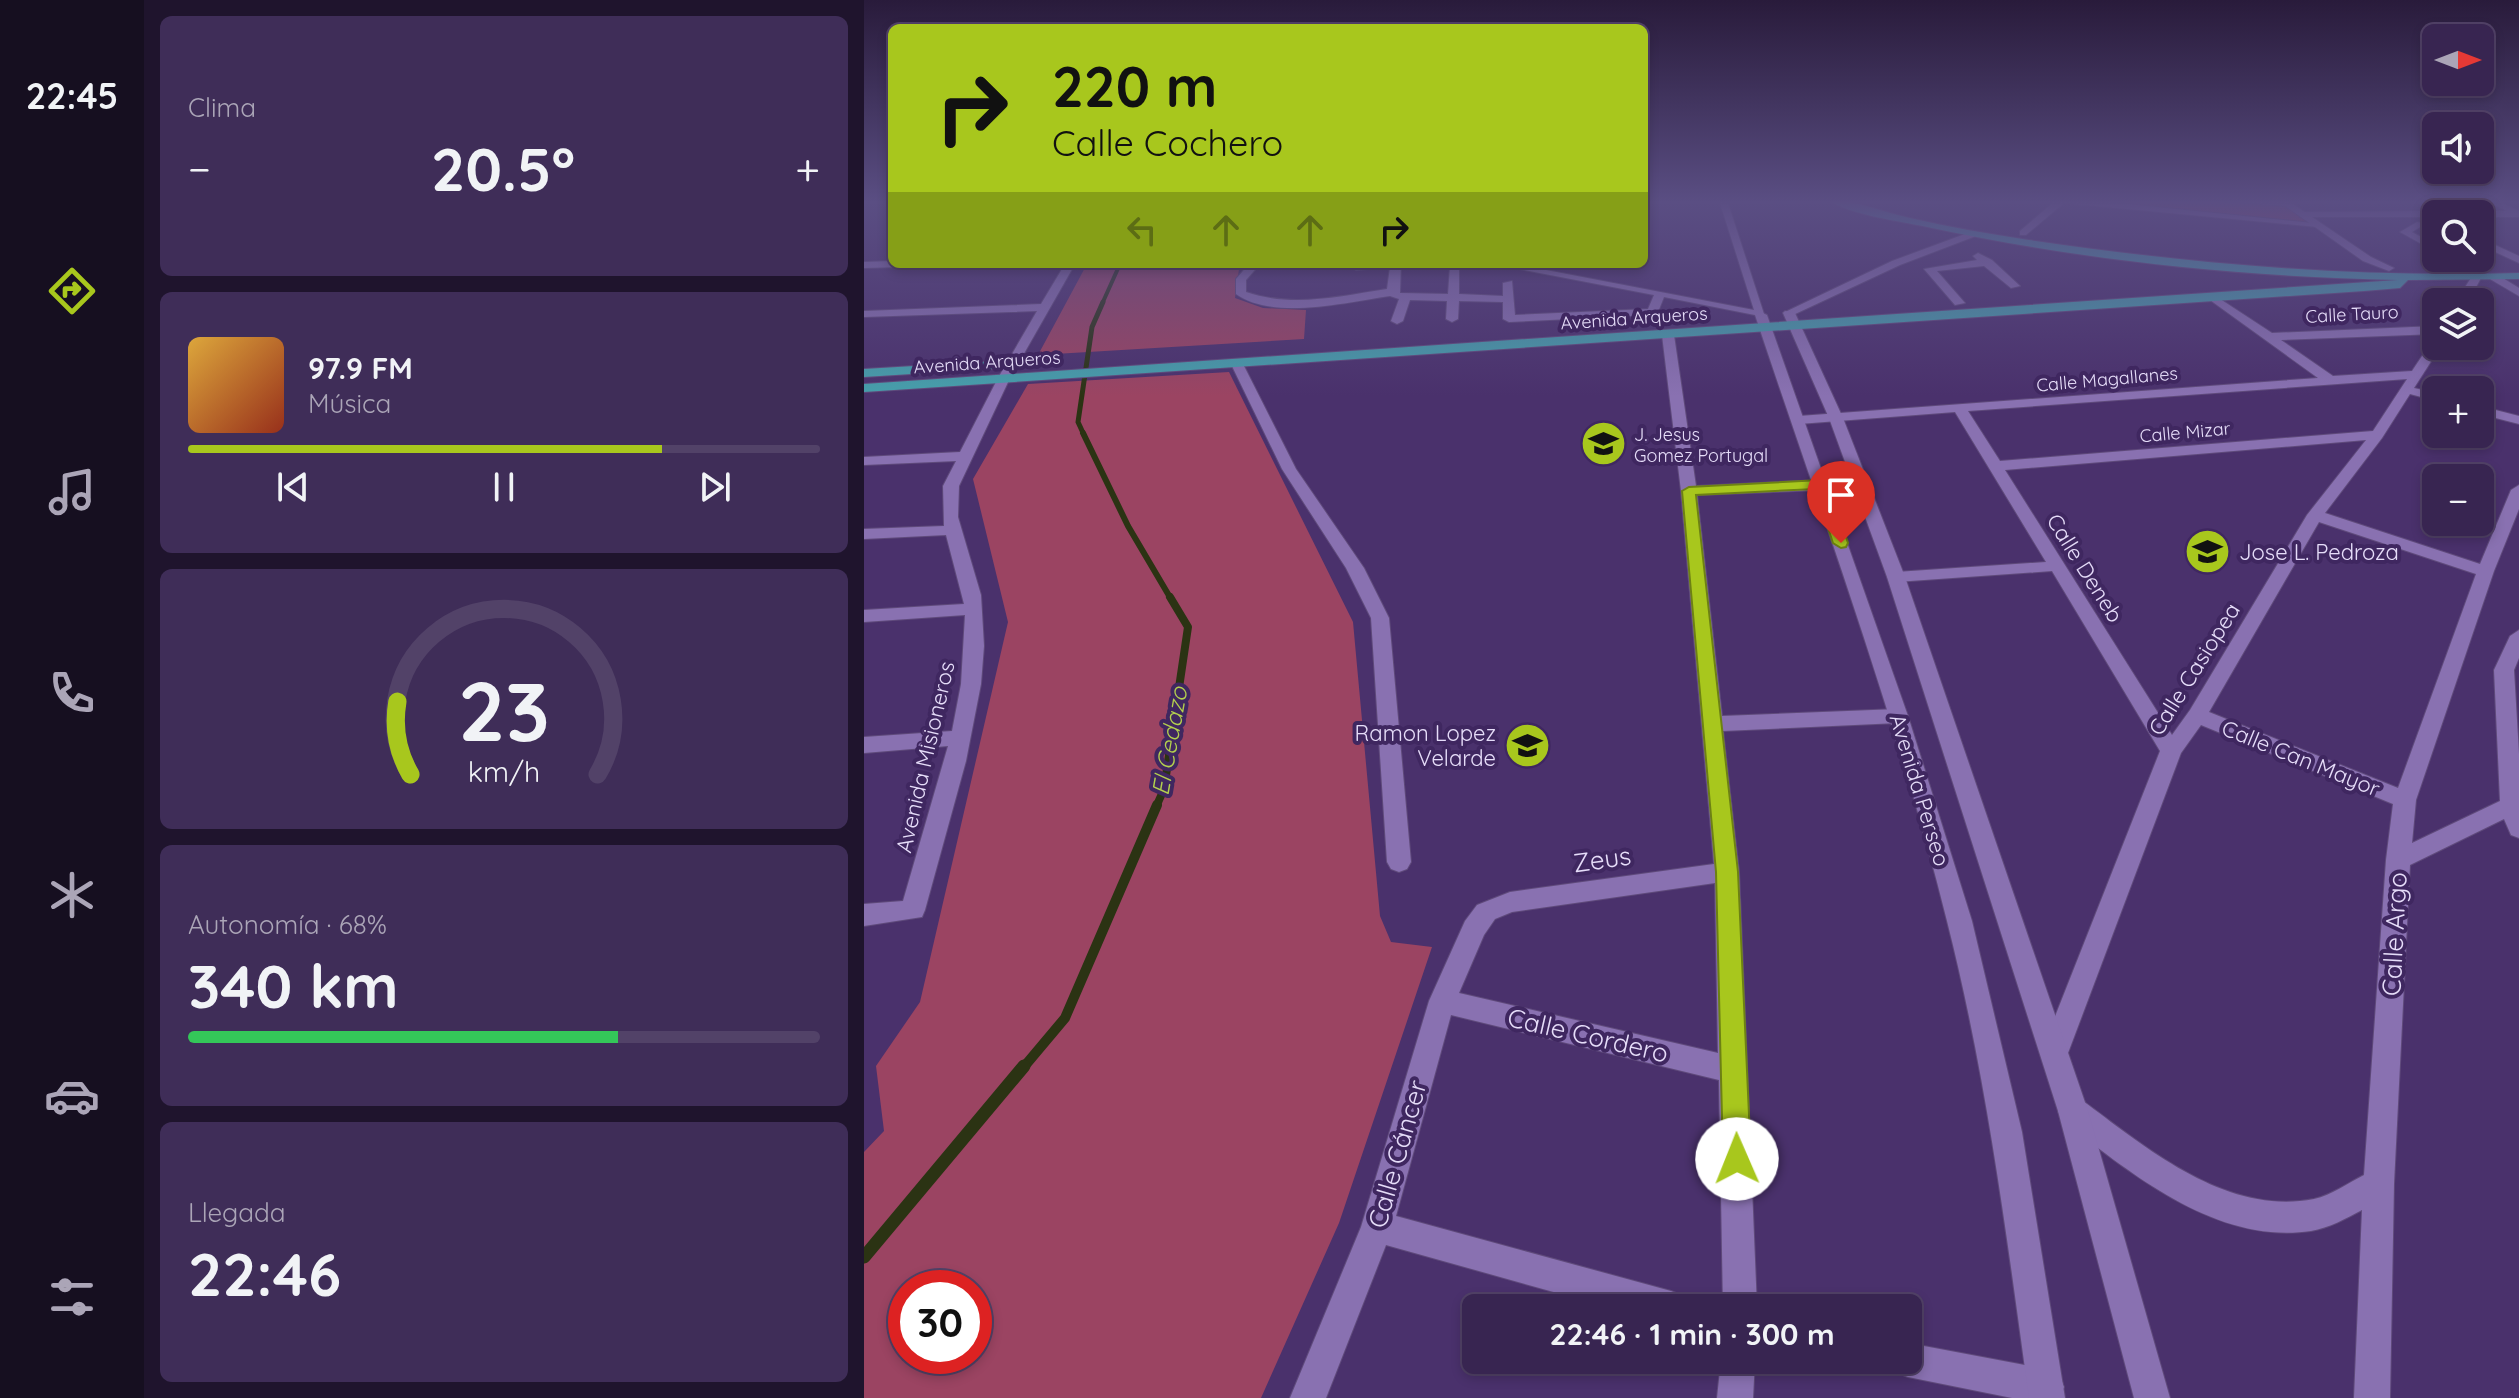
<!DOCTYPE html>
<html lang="es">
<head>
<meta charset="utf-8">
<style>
	body { margin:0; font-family:Quicksand,sans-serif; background:#3f2d58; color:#f1f3f6; height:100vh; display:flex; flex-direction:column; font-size:30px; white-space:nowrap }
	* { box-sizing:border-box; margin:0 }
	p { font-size:26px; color:#aba5b7 }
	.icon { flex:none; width:44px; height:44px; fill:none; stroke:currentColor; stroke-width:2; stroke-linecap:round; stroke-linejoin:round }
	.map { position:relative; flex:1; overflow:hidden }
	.sheet { display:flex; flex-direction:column; gap:16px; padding:16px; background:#1f142d; width:720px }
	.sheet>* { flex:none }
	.hud { position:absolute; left:24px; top:24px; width:760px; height:244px; border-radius:12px; box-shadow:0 4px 12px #0003,0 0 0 2px #524268; background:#a8c71d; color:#111; overflow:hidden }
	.needle { width:52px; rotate:90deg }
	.tools { position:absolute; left:1558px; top:24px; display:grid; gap:16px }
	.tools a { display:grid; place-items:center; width:72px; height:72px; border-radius:12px; background:#382551; box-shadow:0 4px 12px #0003,0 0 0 2px #524268; font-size:40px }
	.speed { position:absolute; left:24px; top:1270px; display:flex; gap:16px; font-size:40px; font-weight:700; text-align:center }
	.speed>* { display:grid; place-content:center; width:104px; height:104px; border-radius:50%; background:#382551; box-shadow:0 4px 12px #0003,0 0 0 2px #524268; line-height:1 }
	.speed .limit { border:12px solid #d22; background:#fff; color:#111 }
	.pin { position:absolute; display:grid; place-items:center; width:68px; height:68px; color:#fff; margin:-82px -34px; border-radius:50% 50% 50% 0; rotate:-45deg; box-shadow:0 0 8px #0007 }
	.pin .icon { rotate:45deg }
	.me { position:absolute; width:88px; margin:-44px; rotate:359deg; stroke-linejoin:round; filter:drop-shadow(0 0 6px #0008) }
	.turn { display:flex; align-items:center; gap:28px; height:168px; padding:0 32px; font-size:36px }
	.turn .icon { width:104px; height:104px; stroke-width:2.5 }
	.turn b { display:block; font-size:56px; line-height:68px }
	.lanes { display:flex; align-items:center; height:76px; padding:0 32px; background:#0003; justify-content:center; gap:40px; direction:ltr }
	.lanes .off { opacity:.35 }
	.big { font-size:60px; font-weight:800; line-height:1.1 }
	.sheet .widget { flex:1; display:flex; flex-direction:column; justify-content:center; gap:12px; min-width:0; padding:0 28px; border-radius:12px; background:#3f2d58 }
	.sheet .dial { align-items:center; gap:0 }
	.dial svg { height:208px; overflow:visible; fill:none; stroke:#524268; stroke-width:7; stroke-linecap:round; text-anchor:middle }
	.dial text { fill:#f1f3f6; stroke:none }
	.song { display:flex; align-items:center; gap:24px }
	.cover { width:96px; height:96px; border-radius:12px; background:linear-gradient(135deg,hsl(40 70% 55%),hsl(10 70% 35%)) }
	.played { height:8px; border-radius:4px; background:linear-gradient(90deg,#a8c71d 75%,#524268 75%) }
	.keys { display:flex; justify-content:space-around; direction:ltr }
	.heat { display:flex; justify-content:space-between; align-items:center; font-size:44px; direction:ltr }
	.charge { height:12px; border-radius:6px; background:linear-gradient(90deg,#34c759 68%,#524268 0) }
	.trip { position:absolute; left:598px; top:1294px; width:460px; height:80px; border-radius:12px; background:#382551; box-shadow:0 4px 12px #0003,0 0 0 2px #524268; font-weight:800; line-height:80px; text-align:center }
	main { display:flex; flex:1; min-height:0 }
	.menu { display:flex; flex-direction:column; width:144px; justify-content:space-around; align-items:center; background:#160f20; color:#aba5b7 }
	.menu .icon { width:56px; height:56px }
	.menu .selected { color:#a8c71d }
	.menu b { font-size:36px; color:#f1f3f6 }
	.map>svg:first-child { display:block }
	.green { fill:#9b4462; fill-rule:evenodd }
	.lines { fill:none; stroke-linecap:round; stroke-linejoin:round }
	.stream-far5 { stroke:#2b3313; stroke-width:4 }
	.stream-far4 { stroke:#2b3313; stroke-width:5 }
	.stream-far3 { stroke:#2b3313; stroke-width:6 }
	.stream-far2 { stroke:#2b3313; stroke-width:8 }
	.stream-far1 { stroke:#2b3313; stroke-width:10 }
	.stream { stroke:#2b3313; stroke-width:13 }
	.street-casing { stroke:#5f4a7b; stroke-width:2 }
	.secondary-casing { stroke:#5f4a7b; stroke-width:2 }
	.primary-casing { stroke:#5f4a7b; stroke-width:2 }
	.street { fill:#8971b1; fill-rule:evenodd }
	.secondary { fill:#8971b1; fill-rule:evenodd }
	.primary { fill:#469fab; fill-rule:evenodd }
	.route { fill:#a8c71d; stroke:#6d8113; stroke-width:2 }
	.labels { text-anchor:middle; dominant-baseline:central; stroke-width:8; stroke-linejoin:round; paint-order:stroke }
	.far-street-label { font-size:18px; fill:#e6ddf9; stroke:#3f2760 }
	.far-poi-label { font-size:18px; fill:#e6ddf9; stroke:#3f2760; text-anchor:start }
	.poi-label { font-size:22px; fill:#e6ddf9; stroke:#3f2760; text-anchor:start }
	.street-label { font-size:22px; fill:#e6ddf9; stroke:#3f2760 }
	.water-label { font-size:24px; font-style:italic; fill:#b4d14e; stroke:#3f2760 }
	.near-street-label { font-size:26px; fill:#e6ddf9; stroke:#3f2760 }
</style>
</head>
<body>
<main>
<nav class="menu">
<b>22:45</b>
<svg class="icon selected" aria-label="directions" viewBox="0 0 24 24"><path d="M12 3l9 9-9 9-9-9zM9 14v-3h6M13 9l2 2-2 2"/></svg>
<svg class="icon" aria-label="music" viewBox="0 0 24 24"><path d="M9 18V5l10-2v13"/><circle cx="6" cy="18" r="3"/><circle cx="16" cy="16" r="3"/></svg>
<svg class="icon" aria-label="phone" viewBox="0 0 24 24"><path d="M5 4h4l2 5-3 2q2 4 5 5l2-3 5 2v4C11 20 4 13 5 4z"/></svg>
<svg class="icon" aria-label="climate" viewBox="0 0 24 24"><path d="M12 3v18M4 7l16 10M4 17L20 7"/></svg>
<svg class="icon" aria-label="car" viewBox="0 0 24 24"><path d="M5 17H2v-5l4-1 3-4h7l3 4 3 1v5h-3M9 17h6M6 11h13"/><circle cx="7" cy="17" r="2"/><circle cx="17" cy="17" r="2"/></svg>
<svg class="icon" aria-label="filters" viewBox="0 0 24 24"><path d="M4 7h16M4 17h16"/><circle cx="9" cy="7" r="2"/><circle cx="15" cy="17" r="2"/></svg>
</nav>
<section class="sheet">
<div class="widget"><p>Clima</p>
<div class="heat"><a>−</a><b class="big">20.5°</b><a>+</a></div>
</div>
<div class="widget">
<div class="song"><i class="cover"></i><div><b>97.9 FM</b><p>Música</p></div></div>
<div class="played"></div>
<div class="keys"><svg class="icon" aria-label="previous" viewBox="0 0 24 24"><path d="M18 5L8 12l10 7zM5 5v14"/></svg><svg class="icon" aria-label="pause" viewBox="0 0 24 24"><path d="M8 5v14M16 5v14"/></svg><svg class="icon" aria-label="next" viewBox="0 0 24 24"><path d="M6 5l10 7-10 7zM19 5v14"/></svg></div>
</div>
<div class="widget dial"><svg viewBox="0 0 100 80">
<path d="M14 69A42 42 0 1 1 86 69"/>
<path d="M14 69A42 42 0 0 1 9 41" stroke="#a8c71d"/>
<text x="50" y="56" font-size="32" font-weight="700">23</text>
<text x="50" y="72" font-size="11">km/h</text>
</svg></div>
<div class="widget"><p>Autonomía · 68%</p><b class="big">340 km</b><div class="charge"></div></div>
<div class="widget"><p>Llegada</p><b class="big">22:46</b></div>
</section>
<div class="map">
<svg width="1655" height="1398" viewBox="0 0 1655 1398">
	<rect width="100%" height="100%" fill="#4a316c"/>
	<path class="green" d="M1198 200 1422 203 1453 224Z
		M223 264H382L375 269 371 298 399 308 442 310 440 339 174 355Z
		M365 372 489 622 516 916 527 942 568 947 475 1223 397 1398H0V1152L20 1131 12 1066 56 1002 144 622 109 479 164 384ZM42 1288H110V1356H42Z"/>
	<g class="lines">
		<path class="stream-far5" d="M238 304 256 264"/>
		<path class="stream-far4" d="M220 435 214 422 228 327 239 302"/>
		<path class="stream-far3" d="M219 433 264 526 307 599"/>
		<path class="stream-far2" d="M292 807 300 789 324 627 306 597"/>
		<path class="stream-far1" d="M159 1068 201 1018 293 805"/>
		<path class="stream" d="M0 1257 160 1066"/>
		<defs>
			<path id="street" d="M855 200H863L901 317 800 297 794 312 788 315 645 322 639 319V302L595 301 594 319 588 322 582 319 583 301 546 300 539 321 533 324 527 321 535 299 526 296C483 302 410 321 372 294V279L385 264H396L382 280V292C429 308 476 296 523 289L526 267 492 270 487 267 492 264H537L536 293 584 294 586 266 595 264V294L639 296V283L648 281 651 315 784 309 790 295 629 264H651L890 310Z
				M1192 200H1224L1458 224 1453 227 1200 203 1162 235H1156V231Z
				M1347 200H1412L1426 203 1422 206Z
				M1616 211H1655V217H1616L1611 214Z
				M1439 212 1572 211 1577 214 1572 217H1436Z
				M1553 222 1561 224 1548 232 1572 245V252L1536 232Z
				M1109 231 1112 236 1036 265 929 315 919 313 1028 261Z
				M1616 238 1655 256V263L1616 245Z
				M1114 253 1128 260 1156 286 1147 288 1120 266 1073 271 1101 303 1091 305 1060 269 1113 260 1109 256Z
				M1584 258H1597L1609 266 1600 268Z
				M28 261V264H42L37 267 0 268V262Z
				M201 264H211L146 378 95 486 94 517 117 595 120 646 117 684 102 761 61 910 58 917 0 926V904L39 901 84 746 0 753V737L88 731 97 684 101 615 0 622V610L100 604 82 535 0 539V529L80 526 79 486 92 461 0 465V457L96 452 134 378 173 311 0 317V311L177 304Z
				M1626 275H1634L1655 288V296L1626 279Z
				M1608 276 1617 278 1604 302H1592Z
				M1350 295 1408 333 1572 326V334L1417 340 1469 376 1548 371 1568 341 1572 340V346H1577L1550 388 1572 393V401L1546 394 1518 438 1461 513 1616 564 1647 490 1655 485V509L1630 571 1552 800 1548 843 1636 801 1630 670 1646 636 1655 630V658L1650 670 1655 754V838L1647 835 1640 819 1546 865 1530 1184 1526 1398H1490L1498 1210C1483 1218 1465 1228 1447 1231 1353 1245 1268 1174 1199 1121L1194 1111 1199 1101 1209 1096 1219 1101C1284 1149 1363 1216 1450 1199 1468 1195 1484 1183 1500 1175L1522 860 1529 804 1337 725 1317 753 1201 1061 1191 1065 1181 1061 1177 1052 1296 751 1188 571 1032 582 1023 577 1032 572 1182 562 1091 412 935 424 928 420 935 416 1454 378 1346 300 1344 298ZM1543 379 1509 431 1136 461 1104 411ZM1502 440 1443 515 1326 710 1308 735 1141 470ZM1455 522 1612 574 1534 788 1345 712Z
				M804 331 810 335 832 486 957 480 965 485 957 490 833 495 858 716 1034 709 1041 711 1044 716 1041 721 1034 723 859 731 875 872 893 1308H859L855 1080 587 1015 532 1216 807 1291 819 1296 824 1308H747L522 1245 462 1398H426L497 1227 565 1001 601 921 613 905 646 892 850 864 817 491 798 335ZM851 883 854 1053 595 993 620 935 631 919 648 912Z
				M369 361 379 364 432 469 500 568 525 618 547 862 543 869 535 872 527 869 523 862 507 618 482 568 418 469 367 364Z
				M1616 406 1655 416V424L1616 414Z
				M1044 1343 1182 1369 1195 1374 1200 1387 1195 1398H1148L1044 1377 1032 1372 1027 1360H1044Z
				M857 1360H891L889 1398H853Z"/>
			<path id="secondary" d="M1413 200H1423L1507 257 1530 268 1525 271 1499 261Z
				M1621 200H1632L1655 211V217Z
				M921 311 931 313 979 418 1041 577 1224 1111 1306 1398H1270L1194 1111 1023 577 965 418 919 313Z
				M897 312 903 315 1044 716 1108 921 1158 1132 1201 1398H1165C1143 1238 1123 1078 1083 921 1032 716 958 516 891 315Z"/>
			<path id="primary" d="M964 200C991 200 1019 212 1046 218 1086 227 1125 234 1165 240 1327 264 1491 278 1655 273V279L1544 280 1536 288 1500 291 0 392V384L1534 280C1377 277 1216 260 1063 227 1034 221 987 215 964 200Z
				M184 358 190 362 188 365 0 377V369Z"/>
		</defs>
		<use href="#street" class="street-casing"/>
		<use href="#secondary" class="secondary-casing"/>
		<use href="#primary" class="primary-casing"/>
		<use href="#street" class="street"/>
		<use href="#secondary" class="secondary"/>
		<use href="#primary" class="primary"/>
	</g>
	<linearGradient id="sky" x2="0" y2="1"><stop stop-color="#291b3b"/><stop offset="0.51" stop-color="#5a4e83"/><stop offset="1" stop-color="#5a4e83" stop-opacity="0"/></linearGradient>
	<rect width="1655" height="396" fill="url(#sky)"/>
	<path class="route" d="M957 480 964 485 984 543 982 547 977 548 969 543 951 489 832 495 874 872 887 1159 883 1169 873 1173 863 1169 859 1159 852 872 818 491 825 487Z"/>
	<defs>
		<symbol id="school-disc" viewBox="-11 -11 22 22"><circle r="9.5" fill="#a8c71d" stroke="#3f2760"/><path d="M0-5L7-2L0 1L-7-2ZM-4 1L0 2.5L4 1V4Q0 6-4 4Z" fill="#111"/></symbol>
	</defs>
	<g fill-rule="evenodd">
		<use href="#school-disc" x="714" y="418" width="51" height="51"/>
		<use href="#school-disc" x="1318" y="526" width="51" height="51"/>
		<use href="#school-disc" x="638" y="720" width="51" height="51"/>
	</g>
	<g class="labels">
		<g class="far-street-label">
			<text transform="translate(1488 314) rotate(-3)">Calle Tauro</text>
			<text transform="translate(770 318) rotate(-4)">Avenida Arqueros</text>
			<text transform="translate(123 362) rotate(-4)">Avenida Arqueros</text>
			<text transform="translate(1243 379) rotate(-5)">Calle Magallanes</text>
			<text transform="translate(1321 432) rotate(-5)">Calle Mizar</text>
		</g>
		<g class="far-poi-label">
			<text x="770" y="434">J. Jesus<tspan x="770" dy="21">Gomez Portugal</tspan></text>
		</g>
		<g class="poi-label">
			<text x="1375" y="552">Jose L. Pedroza</text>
			<text x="632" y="733" text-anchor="end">Ramon Lopez<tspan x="632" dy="25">Velarde</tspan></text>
		</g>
		<g class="street-label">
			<text transform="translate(1221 568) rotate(58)">Calle Deneb</text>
			<text transform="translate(1330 669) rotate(-58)">Calle Casiopea</text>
			<text transform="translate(61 757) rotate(-77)">Avenida Misioneros</text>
			<text transform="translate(1437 758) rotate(22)">Calle Can Mayor</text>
			<text transform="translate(1056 790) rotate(73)">Avenida Perseo</text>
		</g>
		<g class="water-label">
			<text transform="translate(305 741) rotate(-80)">El Cedazo</text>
		</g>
		<g class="near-street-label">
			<text transform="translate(738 859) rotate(-8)">Zeus</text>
			<text transform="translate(1530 934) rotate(-87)">Calle Argo</text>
			<text transform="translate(724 1035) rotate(13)">Calle Cordero</text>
			<text transform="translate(533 1154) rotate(-74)">Calle Cáncer</text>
		</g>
	</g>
</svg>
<div class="tools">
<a><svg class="needle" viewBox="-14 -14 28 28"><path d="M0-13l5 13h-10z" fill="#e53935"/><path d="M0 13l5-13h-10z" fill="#aba5b7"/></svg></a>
<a><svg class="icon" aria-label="sound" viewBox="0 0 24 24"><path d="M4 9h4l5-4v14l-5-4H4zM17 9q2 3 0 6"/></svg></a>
<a><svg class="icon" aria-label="search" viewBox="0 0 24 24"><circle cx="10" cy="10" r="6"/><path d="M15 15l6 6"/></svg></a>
<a><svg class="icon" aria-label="layers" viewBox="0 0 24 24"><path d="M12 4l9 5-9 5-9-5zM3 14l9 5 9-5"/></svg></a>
<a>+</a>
<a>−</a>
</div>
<div class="speed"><div class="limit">30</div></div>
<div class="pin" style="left:977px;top:543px;background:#d93025"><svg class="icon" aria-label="arrive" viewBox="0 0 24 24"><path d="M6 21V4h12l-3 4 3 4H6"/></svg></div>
<svg class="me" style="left:873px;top:1159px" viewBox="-20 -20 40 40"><circle r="19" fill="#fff"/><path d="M0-13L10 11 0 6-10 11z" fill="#a8c71d"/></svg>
<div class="trip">22:46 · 1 min · 300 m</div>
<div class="hud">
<div class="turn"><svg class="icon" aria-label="right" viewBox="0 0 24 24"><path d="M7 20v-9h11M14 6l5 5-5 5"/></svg><div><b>220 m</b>Calle Cochero</div></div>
<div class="lanes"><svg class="icon off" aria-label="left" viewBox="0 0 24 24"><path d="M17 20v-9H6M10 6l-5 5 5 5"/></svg><svg class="icon off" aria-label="ahead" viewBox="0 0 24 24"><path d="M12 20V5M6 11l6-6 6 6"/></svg><svg class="icon off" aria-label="ahead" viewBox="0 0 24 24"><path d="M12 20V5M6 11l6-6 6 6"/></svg><svg class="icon" aria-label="right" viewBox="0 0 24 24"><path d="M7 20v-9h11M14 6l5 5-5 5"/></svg></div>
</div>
</div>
</main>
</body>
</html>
